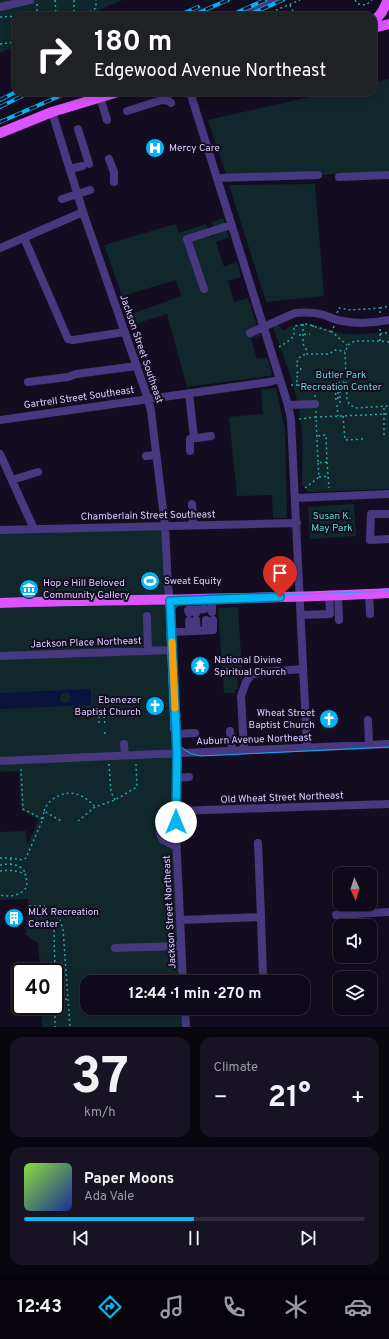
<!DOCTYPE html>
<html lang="en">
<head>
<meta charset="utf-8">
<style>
	body { margin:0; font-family:Overpass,sans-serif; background:#181322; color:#f1f3f6; height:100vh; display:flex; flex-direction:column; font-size:15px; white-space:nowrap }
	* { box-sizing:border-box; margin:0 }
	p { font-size:13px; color:#9b9aa2 }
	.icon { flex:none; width:22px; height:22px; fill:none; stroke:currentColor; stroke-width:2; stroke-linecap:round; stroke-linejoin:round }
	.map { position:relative; height:1027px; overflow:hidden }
	.details { display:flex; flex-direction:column; gap:10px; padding:10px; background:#08060e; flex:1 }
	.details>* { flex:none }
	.hud { position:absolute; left:12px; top:12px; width:365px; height:84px; border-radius:12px; box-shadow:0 2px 10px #0003,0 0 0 1px #2f2b38; background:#202124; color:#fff; overflow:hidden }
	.needle { width:26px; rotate:177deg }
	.tools { position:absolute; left:333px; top:867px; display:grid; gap:8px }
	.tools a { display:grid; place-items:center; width:44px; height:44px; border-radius:8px; background:#0f0a19; box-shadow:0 2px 10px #0003,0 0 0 1px #2f2b38; font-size:20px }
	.speed { position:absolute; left:12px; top:963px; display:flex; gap:8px; font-size:20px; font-weight:700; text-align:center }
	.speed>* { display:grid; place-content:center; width:52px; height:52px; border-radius:50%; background:#0f0a19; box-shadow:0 2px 10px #0003,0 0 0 1px #2f2b38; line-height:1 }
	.speed .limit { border:2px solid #111; border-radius:6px; background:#fff; color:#111 }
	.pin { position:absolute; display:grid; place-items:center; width:34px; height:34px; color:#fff; margin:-41px -17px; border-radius:50% 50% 50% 0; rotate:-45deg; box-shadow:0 0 4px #0007 }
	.pin .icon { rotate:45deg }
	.me { position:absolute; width:44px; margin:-22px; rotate:0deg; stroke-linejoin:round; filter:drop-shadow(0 0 3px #0008) }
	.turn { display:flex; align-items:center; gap:14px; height:84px; padding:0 16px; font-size:18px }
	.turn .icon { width:52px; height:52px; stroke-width:2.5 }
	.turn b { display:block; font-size:28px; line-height:34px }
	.big { font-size:30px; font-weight:700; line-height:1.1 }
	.details .tile { flex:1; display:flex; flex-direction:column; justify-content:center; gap:6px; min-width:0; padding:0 14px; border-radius:12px; background:#181322 }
	.details .dial { align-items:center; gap:0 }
	.dial b { font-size:52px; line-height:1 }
	.song { display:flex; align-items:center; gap:12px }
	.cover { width:48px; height:48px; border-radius:6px; background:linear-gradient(135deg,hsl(90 70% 55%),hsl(230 70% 35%)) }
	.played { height:4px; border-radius:2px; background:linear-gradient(90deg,#01b5f6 50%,#2f2b38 50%) }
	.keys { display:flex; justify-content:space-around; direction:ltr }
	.heat { display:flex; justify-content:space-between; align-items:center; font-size:22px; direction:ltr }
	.details .tiles { flex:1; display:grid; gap:10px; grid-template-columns:1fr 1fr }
	.tile:last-child { grid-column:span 2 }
	.trip { position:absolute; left:80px; top:975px; width:230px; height:40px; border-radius:12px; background:#0f0a19; box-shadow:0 2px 10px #0003,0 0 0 1px #2f2b38; font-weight:700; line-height:40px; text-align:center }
	.menu { display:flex; height:64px; justify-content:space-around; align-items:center; background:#06040a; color:#9b9aa2 }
	.menu .icon { width:28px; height:28px }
	.menu .active { color:#01b5f6 }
	.menu b { font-size:18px; color:#f1f3f6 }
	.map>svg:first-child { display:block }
	.green { fill:#10272b }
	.water { fill:#09143d; fill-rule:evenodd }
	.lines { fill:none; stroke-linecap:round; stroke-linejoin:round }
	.path { stroke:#2ea4b2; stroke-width:1.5; stroke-dasharray:2 3; stroke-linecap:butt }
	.minor { stroke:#473880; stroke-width:8 }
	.major { stroke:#db54fe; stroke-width:10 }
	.tram { stroke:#01b5f6; stroke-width:1 }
	.rail-casing { stroke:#01b5f6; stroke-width:4 }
	.rail { stroke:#140d21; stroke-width:2.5; stroke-dasharray:8; stroke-linecap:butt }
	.route-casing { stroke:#0176a0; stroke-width:10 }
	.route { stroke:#01b5f6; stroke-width:7 }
	.slow { stroke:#f59e0b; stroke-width:7 }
	.labels { text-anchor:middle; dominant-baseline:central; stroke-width:4; stroke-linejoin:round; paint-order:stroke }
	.poi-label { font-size:10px; fill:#dbcdff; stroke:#140d21; text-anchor:start }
	.street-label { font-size:10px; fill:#dbcdff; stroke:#140d21 }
	.park-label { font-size:10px; fill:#59ded3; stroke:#140d21 }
</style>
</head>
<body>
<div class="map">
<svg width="389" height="1027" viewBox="0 0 389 1027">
	<rect width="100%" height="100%" fill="#140d21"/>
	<path class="green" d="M0 0H122L86 16H16V46L0 53Z
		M389 79V171L318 175 227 178 208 120 331 92H373V82Z
		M315 184 324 296 266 302 229 185Z
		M223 218 229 237 216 242 224 267 237 262 241 277 228 281 234 302 248 298 260 336 251 339 257 359 267 357 272 374 270 376 187 387 167 314 132 325 129 315 181 296 176 280 122 296 104 245 175 224 179 233 206 224 210 236 212 237 214 235 212 222Z
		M303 324C316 324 323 329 336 332 352 336 373 334 389 331V489L309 492 302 485C302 460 304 434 299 410 294 382 283 355 273 327L278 325 283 331 291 326Z
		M276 388 285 430 287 518H273L272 495 237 496 229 417 263 414 261 390Z
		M354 504 356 536 310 539 308 507Z
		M165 526 180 982H87V1008H181L182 1027H42L41 1006H55V972H40L38 943 26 935 28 899 0 900V832L26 831 27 846 39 820 21 810 19 771 0 772V531Z
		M238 607 242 672H237L238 689H235V693H224L218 608Z"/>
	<path class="water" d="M91 689V705L0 709V693ZM63 693H68L71 696 70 701 67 703H63L60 700V696Z"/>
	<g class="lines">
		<path class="path" d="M55 0 56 14
			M74 0V14
			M355 0 358 4 366 5 372 0
			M37 4V15
			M290 5 295 16
			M262 16 300 0
			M0 17 88 13 96 8V0
			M0 44 16 42
			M337 313 339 308 351 310 380 308
			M380 313V308L389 306
			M303 324V344L306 349 307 354H330L334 350 345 351
			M313 325V330
			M334 326 332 332 347 345
			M380 329V341
			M380 334 389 332
			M299 335 310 334
			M389 342 380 341H355L348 345 345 353 347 399 349 404 355 408 389 406
			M279 347 287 342 294 336V326L307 324 332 332
			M335 383 336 400H338V391H340V402L337 406 338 416
			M291 385H298L296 378 298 376 297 373 301 369 296 365C298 359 300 355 307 354
			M298 385 305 386 346 382
			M314 385 315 397
			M384 408V438
			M316 411V417L389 414
			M343 416 345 440 363 439
			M299 419 316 417 318 463 327 462 326 435 317 436
			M327 462 329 488
			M319 477 328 476
			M305 488 319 477 318 463
			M99 716V726
			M104 716 105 725
			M105 732V736
			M109 764 111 792 115 800
			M44 811C46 805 49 802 53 799 69 788 84 794 95 807
			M43 819 44 811 63 822
			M78 821 95 807 115 800 137 787 136 764
			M0 858H11L23 860 26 858 43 819 23 809 21 769
			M0 865C10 863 23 864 26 875
			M11 865 10 861 11 858
			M0 871C9 870 18 870 26 875L27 883 26 888C20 896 9 897 0 895
			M29 906H45
			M58 915 63 929 70 1027
			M55 964 65 963
			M55 972 54 929 55 923 58 918
			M55 1000 68 999
			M55 1006V1027"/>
		<path class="minor" d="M0 7 30 0
			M236 16 273 0
			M190 92 288 405 291 420 307 748
			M100 97 107 120
			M127 111 162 100 169 101 171 103
			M52 112 83 212 148 399 151 411 165 526 168 586 171 610 177 753 176 834 183 982
			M78 129 89 164
			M109 159 114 172V182
			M70 169 82 166
			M339 177 389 175
			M217 178 318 175
			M62 199 90 190
			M24 238 68 339 73 340 125 332
			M0 248 83 212
			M204 289 187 239 231 225
			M250 333 295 313C305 312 314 312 324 315 330 317 335 320 342 321 357 324 374 323 389 320
			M28 382 68 377 76 374 137 366
			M189 393 194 438
			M288 405 315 404
			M0 420 269 382 280 379
			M190 451V439L211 436
			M0 454 34 529
			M146 456 156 455
			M12 480 38 472
			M295 498 389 494
			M192 504 193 525
			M389 514H371L370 540 389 539
			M0 530 297 523
			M369 594 370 614
			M338 595 339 620
			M212 599V612
			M189 613 188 610H196
			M196 613V610L205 609
			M301 615 330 614 329 595
			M147 616 148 650
			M196 620 197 631
			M206 620V630
			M189 621 190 631
			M172 632 213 630V620
			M0 656 173 650
			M368 720 369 745
			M230 731 232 751
			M176 734 195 733
			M124 744 125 756
			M244 750 241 696 246 682 251 675 263 672 303 669
			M0 761 389 744
			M176 778 189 777
			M176 811 389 804
			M176 822C164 823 155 826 163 840L177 847
			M258 843 261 917
			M336 915 389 912
			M180 920 261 917 263 976
			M115 948 181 946
			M185 1008 186 1027"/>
		<path class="major" d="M373 23 382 12 388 0
			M373 28 389 24
			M0 133 52 112 118 92
			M0 603C130 599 259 600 389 593"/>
		<path class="tram" d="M389 591 193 598C174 603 167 616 167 634L171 730C176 745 186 754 201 756L389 747"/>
		<defs>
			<path id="rail" d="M177 16 198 7
				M191 16 228 0
				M229 16 265 0
				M246 16 283 0
				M0 100 16 92
				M0 107 30 92
				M0 122 69 92"/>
		</defs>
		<use href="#rail" class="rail-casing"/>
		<use href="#rail" class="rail"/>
	</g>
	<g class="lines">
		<defs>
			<path id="route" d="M176 822 177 753 170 601 280 597"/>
		</defs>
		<use href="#route" class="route-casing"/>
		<use href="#route" class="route"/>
		<path class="slow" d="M172 642 175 708"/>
	</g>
	<defs>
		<symbol id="hospital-disc" viewBox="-11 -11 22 22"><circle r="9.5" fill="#01b5f6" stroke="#140d21"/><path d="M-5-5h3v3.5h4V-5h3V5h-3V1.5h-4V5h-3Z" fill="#fff"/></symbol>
		<symbol id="stadium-disc" viewBox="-11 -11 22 22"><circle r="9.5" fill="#01b5f6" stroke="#140d21"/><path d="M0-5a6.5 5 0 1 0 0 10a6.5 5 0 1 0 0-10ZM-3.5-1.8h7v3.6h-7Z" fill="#fff"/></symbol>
		<symbol id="museum-disc" viewBox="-11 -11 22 22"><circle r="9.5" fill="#01b5f6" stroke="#140d21"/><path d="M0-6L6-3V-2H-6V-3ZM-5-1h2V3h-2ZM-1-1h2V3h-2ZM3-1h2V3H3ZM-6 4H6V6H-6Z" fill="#fff"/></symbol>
		<symbol id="temple-disc" viewBox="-11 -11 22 22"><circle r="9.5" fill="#01b5f6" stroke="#140d21"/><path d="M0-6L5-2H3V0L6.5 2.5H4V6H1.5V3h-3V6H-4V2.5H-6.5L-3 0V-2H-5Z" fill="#fff"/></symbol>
		<symbol id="church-disc" viewBox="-11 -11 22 22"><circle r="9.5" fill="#01b5f6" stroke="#140d21"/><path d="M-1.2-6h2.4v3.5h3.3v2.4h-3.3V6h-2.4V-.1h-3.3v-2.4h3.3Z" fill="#fff"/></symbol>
		<symbol id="building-disc" viewBox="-11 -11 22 22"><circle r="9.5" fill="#01b5f6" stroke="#140d21"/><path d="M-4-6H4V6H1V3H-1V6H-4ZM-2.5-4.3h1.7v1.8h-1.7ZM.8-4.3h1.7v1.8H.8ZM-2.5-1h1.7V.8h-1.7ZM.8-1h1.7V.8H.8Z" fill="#fff"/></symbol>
	</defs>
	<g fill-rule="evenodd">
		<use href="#hospital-disc" x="144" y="137" width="22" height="22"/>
		<use href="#stadium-disc" x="139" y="570" width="22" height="22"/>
		<use href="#museum-disc" x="18" y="578" width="22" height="22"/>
		<use href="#temple-disc" x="189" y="655" width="22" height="22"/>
		<use href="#church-disc" x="144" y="695" width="22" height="22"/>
		<use href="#church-disc" x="318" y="708" width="22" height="22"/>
		<use href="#building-disc" x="3" y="907" width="22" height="22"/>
	</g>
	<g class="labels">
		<g class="poi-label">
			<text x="169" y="148">Mercy Care</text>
			<text x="164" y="581">Sweat Equity</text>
			<text x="43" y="583">Hop e Hill Beloved<tspan x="43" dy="12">Community Gallery</tspan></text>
			<text x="214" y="660">National Divine<tspan x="214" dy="12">Spiritual Church</tspan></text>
			<text x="141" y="700" text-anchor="end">Ebenezer<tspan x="141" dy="12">Baptist Church</tspan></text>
			<text x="315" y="713" text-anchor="end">Wheat Street<tspan x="315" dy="12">Baptist Church</tspan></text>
			<text x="28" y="912">MLK Recreation<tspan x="28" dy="12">Center</tspan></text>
		</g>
		<g class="street-label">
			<text transform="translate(141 349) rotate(71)">Jackson Street Southeast</text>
			<text transform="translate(79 398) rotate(-8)">Gartrell Street Southeast</text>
			<text transform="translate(148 516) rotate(-1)">Chamberlain Street Southeast</text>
			<text transform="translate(86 643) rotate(-2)">Jackson Place Northeast</text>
			<text transform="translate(254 740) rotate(-2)">Auburn Avenue Northeast</text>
			<text transform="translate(282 798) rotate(-2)">Old Wheat Street Northeast</text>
			<text transform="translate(170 912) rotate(-93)">Jackson Street Northeast</text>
		</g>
		<g class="park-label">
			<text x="341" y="375">Butler Park<tspan x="341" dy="12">Recreation Center</tspan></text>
			<text x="332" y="516">Susan K.<tspan x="332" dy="12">May Park</tspan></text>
		</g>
	</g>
</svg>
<div class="tools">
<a><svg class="needle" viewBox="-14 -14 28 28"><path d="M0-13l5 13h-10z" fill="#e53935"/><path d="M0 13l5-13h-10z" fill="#9b9aa2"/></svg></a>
<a><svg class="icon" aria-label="sound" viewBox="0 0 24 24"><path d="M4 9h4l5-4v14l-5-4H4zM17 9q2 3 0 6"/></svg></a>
<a><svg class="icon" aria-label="layers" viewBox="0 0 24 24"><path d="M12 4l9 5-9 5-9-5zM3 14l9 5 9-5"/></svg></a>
</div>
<div class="speed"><div class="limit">40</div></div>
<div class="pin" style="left:280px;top:597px;background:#d93025"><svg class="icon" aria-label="arrive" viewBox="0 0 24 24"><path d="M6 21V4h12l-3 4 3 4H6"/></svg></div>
<svg class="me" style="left:176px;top:822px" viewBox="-20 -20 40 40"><circle r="19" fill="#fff"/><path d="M0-13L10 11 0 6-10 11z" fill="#01b5f6"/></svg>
<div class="trip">12:44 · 1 min · 270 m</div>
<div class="hud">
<div class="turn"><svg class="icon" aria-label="right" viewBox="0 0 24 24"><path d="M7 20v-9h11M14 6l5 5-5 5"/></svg><div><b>180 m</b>Edgewood Avenue Northeast</div></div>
</div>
</div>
<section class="details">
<div class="tiles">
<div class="tile dial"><b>37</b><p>km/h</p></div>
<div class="tile"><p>Climate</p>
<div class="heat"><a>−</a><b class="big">21°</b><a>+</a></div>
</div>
<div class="tile">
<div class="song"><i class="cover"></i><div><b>Paper Moons</b><p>Ada Vale</p></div></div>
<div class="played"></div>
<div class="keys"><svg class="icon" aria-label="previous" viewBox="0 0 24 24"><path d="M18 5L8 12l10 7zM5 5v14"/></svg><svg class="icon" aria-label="pause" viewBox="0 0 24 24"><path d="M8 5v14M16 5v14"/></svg><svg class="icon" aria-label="next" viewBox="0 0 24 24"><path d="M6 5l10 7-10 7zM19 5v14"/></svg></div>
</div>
</div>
</section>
<nav class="menu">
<b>12:43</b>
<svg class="icon active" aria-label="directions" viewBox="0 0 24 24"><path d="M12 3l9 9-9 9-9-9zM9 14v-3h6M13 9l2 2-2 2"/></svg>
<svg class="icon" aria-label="music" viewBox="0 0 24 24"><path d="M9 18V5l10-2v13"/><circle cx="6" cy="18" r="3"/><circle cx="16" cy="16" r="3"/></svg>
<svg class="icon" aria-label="phone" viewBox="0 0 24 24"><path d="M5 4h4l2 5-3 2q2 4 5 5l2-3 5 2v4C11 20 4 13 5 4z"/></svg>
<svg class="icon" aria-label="climate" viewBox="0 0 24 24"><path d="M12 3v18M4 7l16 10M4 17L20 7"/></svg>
<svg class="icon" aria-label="car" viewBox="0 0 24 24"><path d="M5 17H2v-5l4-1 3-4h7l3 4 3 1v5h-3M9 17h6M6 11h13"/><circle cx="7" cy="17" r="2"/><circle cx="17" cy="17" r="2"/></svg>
</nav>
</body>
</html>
